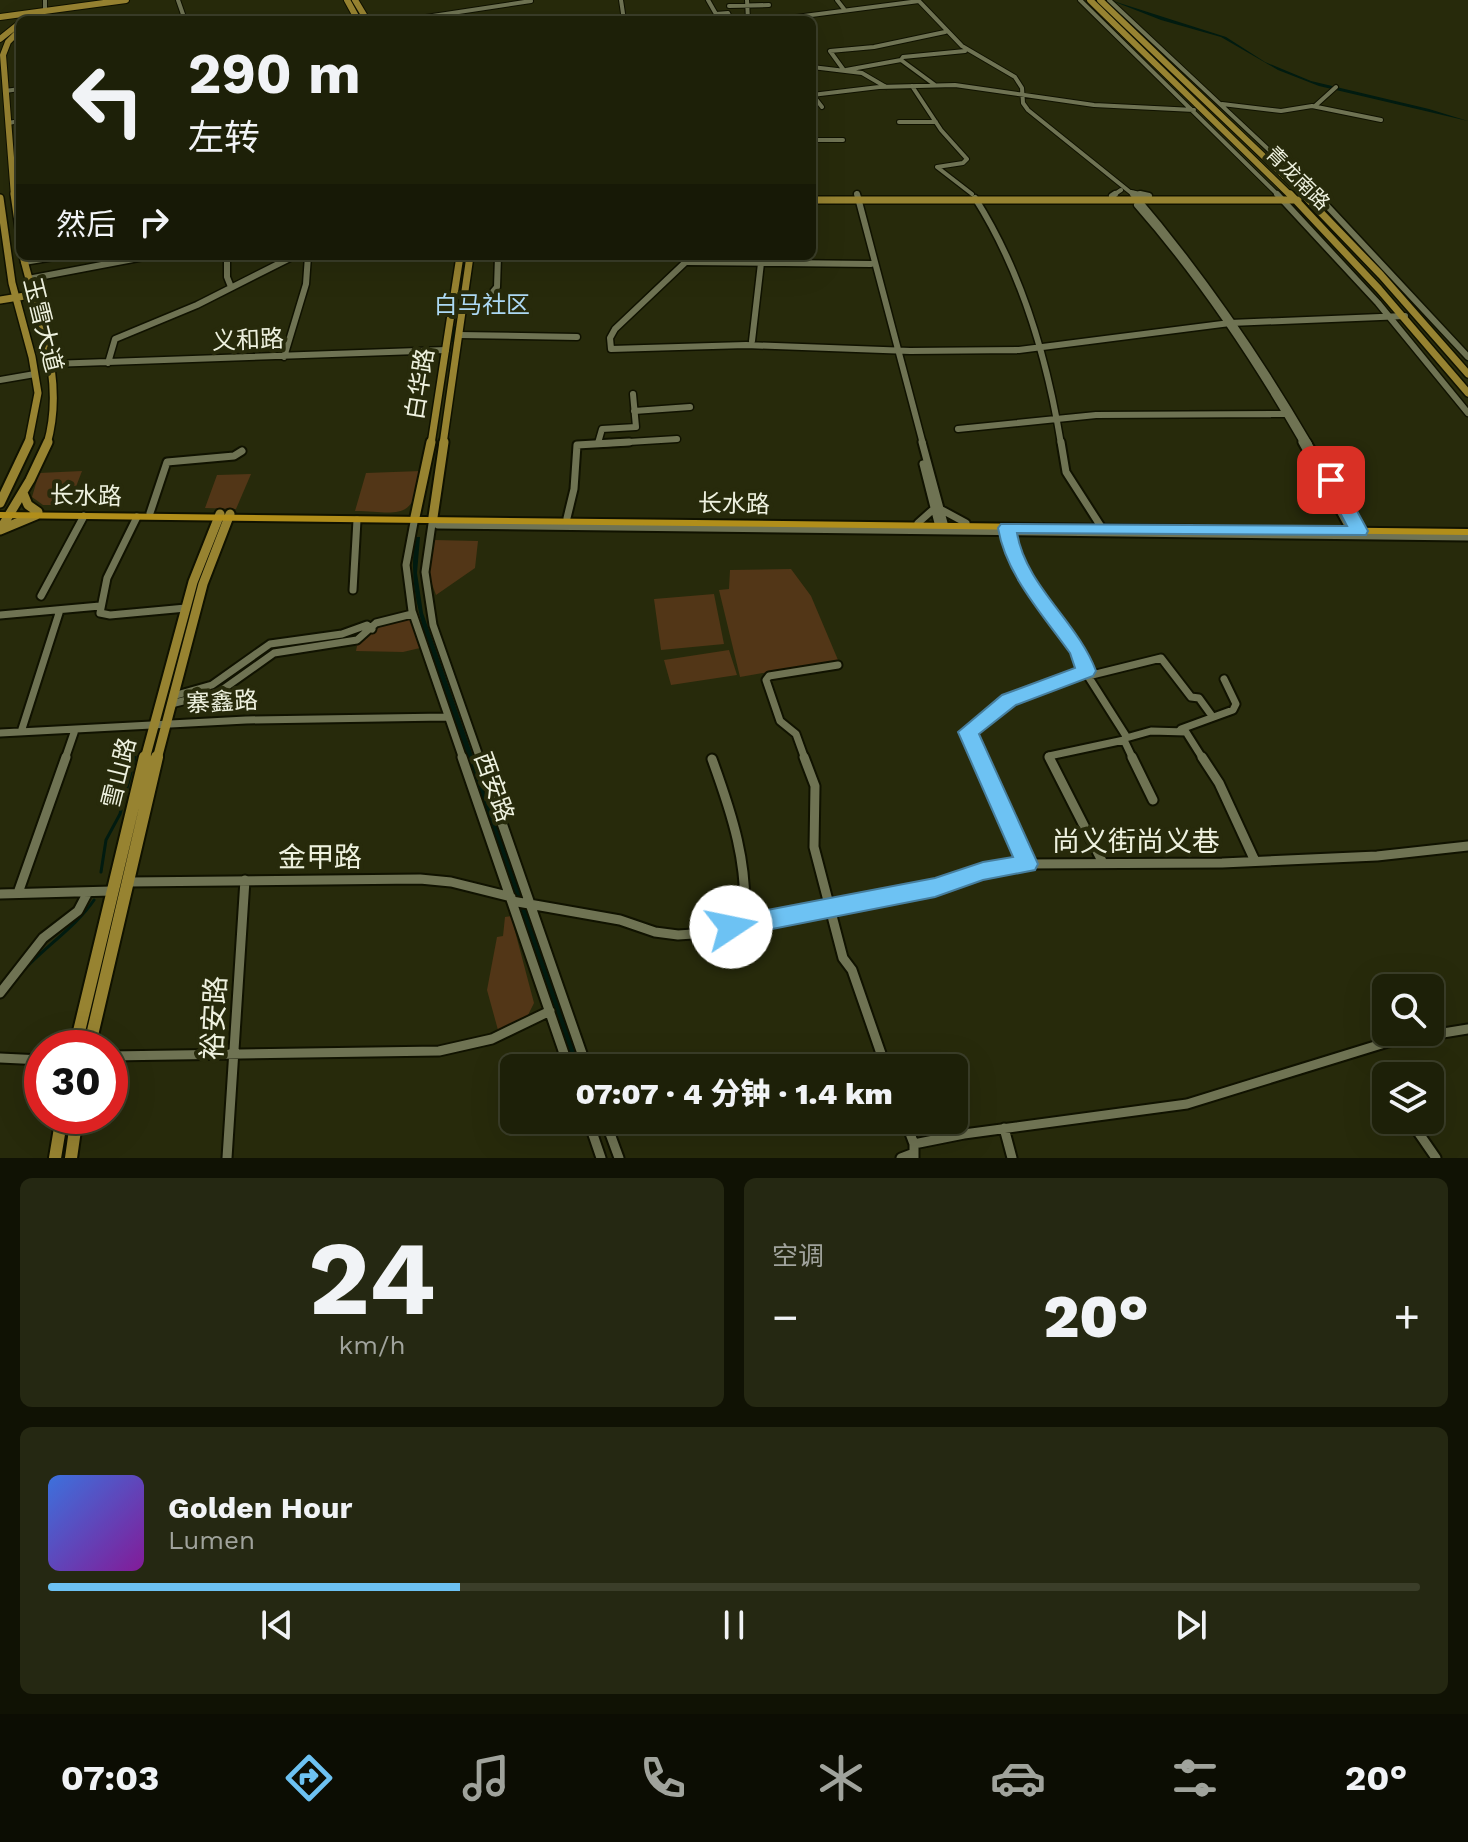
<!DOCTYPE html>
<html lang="zh">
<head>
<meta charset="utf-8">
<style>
	body { margin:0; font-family:"Work Sans","Noto Sans SC",sans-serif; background:#252812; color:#f1f3f6; height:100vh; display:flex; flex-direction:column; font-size:30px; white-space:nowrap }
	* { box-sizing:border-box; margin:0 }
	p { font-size:26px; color:#a0a39c }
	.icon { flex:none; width:44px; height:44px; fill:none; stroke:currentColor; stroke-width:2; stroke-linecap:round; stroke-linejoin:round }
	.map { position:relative; height:1158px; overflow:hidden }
	.panel { display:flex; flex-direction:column; gap:20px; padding:20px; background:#101204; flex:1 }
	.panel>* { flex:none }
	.guide { position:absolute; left:16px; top:16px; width:800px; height:244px; border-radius:12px; box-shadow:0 8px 32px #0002,0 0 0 2px #3b3e29; background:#1d2008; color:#f1f3f6; overflow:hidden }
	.buttons { position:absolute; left:1372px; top:974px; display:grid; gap:16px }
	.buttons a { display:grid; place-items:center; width:72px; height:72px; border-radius:12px; background:#1d2008; box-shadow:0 8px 32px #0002,0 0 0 2px #3b3e29; font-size:40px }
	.speed { position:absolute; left:24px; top:1030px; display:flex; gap:16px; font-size:40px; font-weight:700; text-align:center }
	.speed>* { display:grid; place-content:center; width:104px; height:104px; border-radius:50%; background:#1d2008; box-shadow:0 8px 32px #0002,0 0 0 2px #3b3e29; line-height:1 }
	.speed .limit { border:12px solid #d22; background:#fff; color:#111 }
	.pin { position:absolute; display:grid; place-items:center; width:68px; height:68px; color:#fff; margin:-34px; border-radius:16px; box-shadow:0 4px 12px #0006 }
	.me { position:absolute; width:88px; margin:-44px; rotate:79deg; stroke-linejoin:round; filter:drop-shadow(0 0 6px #0008) }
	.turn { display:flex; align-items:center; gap:28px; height:168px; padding:0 40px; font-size:36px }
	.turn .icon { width:104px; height:104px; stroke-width:2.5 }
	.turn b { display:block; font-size:56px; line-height:68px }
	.then { display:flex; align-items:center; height:76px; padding:0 40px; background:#0003; gap:16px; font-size:30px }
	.big { font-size:60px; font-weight:800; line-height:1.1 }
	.panel .card { flex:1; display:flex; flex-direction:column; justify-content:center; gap:12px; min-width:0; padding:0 28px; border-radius:12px; background:#252812 }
	.panel .dial { align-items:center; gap:0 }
	.dial b { font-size:104px; line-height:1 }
	.song { display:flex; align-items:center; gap:24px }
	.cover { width:96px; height:96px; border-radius:12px; background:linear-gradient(135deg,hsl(220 70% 55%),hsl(290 70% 35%)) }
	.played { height:8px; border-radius:4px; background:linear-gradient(90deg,#6dc2f3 30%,#3b3e29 30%) }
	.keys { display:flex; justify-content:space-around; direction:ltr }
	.heat { display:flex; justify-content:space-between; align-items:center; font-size:44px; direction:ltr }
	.panel .tiles { flex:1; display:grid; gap:20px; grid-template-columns:1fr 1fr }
	.card:last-child { grid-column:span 2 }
	.trip { position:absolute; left:500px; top:1054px; width:468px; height:80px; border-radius:12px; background:#1d2008; box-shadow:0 8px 32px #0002,0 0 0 2px #3b3e29; font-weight:800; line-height:80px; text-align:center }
	.menu { display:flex; height:128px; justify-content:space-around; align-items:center; background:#0c0d03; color:#a0a39c }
	.menu .icon { width:56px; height:56px }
	.menu .selected { color:#6dc2f3 }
	.menu b { font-size:36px; color:#f1f3f6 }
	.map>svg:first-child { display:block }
	.green { fill:#523617 }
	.water { fill:#011b10 }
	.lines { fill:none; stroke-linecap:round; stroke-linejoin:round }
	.stream-far1 { stroke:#011b10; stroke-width:2 }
	.stream { stroke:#011b10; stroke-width:3 }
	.minor-far3-casing { stroke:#101200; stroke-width:6 }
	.minor-far2-casing { stroke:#101200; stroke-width:9 }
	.minor-far1-casing { stroke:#101200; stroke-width:11 }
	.minor-casing { stroke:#101200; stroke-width:13 }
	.major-far3-casing { stroke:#101200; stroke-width:8 }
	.major-far2-casing { stroke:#101200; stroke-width:10 }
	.major-far1-casing { stroke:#101200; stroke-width:13 }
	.major-casing { stroke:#101200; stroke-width:16 }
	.highway-casing { stroke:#101200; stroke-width:4 }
	.minor-far3 { stroke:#6f7353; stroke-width:4 }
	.minor-far2 { stroke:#6f7353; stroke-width:6 }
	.minor-far1 { stroke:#6f7353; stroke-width:7 }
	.minor { stroke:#6f7353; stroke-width:9 }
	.major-far3 { stroke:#978331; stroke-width:6 }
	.major-far2 { stroke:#978331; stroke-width:7 }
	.major-far1 { stroke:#978331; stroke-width:9 }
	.major { stroke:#978331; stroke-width:12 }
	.highway { fill:#b18e1a; fill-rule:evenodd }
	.route { fill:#6dc2f3; stroke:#477e9e; stroke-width:2 }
	.labels { text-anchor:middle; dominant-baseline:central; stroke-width:8; stroke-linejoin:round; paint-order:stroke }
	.far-street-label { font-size:20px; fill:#eef1df; stroke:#272a0b }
	.far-quarter-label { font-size:24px; fill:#add9f4; stroke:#272a0b }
	.street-label { font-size:24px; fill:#eef1df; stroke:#272a0b }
	.near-street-label { font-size:28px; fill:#eef1df; stroke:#272a0b }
</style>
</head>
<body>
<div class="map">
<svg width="1468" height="1158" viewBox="0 0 1468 1158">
	<rect width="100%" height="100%" fill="#272a0b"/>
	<path class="green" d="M82 471 69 505H43L32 497 39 473Z
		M421 471C414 522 399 512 355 511L366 473Z
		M251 474 236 509 205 508 217 475Z
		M434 540 478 541 475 568 436 595 429 576Z
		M791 569 811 596 838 660 740 677 719 590 729 589 730 570Z
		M714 594 724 644 661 650 654 599Z
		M410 617 420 648 403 652 356 651 357 646 346 645 364 637 377 624Z
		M729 650 737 675 671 685 664 660Z
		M511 916 534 1003 527 1017 498 1030 487 990 497 937 503 936 505 917Z"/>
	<path class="water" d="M1110 0 1226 37 1265 62 1311 81 1429 109 1468 121 1319 86 1278 70 1221 37 1161 20Z
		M416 537H420L417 573 423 613 582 1068H573L432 658C420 618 407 580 416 537Z"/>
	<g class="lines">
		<path class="stream-far1" d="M452 341 455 327
			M335 640 359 631
			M230 680 279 646 321 642
			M134 759 137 748"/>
		<path class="stream" d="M101 872 106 840 120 814 135 757
			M21 973C43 948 76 927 94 900"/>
		<defs>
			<path id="minor-far3" d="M45 0V9
				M178 0 185 20
				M621 0 624 20
				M708 0 716 14 728 13 731 20
				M747 0 748 20
				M837 0 844 9
				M918 0 962 46 1015 77 1022 88 1023 103 1028 110 1135 196
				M1080 0 1279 196
				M1109 0 1318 196
				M729 6 769 5
				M406 20 531 1
				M773 20 919 1
				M901 60 935 85
				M812 67 862 73 886 87
				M843 69 830 51 874 47 945 32
				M846 70 901 60 903 57 965 51
				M912 86 941 130 967 159 963 163 937 167 972 194
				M5 91 20 89
				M812 94 822 107
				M812 95 879 87 955 85 1094 105 1194 110
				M1222 104 1281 111 1312 106 1381 120
				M1315 106 1336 87
				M899 122H936
				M8 123 20 121
				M812 140H843
				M1131 192 1149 196
				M1112 196 1121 190"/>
			<path id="minor-far2" d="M857 194 923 444
				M1133 194C1200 272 1257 355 1309 444
				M1140 194 1149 196
				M1277 194 1378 303 1468 413
				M1316 194 1468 357
				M1112 196 1115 194
				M975 198C1022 272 1047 358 1061 444
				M1137 205C1202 279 1255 359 1304 444
				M227 256V277L231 287
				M692 256 615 329 610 338 611 349 746 345 910 351 1019 350 1230 323 1405 316
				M24 262 60 256
				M687 262 871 264
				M28 279 149 256
				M463 301 487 299 497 287 498 256
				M459 335 577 337
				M752 341 761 263
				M284 357 306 284 308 256
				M108 363 115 339 197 305 294 256
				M51 364 446 350
				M0 380 35 374
				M634 411 690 407
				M958 429 1096 415 1285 414
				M598 443 602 429 636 427 633 394
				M596 444 677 439"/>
			<path id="minor-far1" d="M922 442 945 527
				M1061 442 1066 472 1100 525
				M1302 442 1351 531
				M1307 442 1359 531
				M923 464 939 527
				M940 509 966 523
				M150 513 167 462 234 456 242 451
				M137 517 107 578 100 613 110 615 186 608
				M415 517 406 565 412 611 463 759
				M433 517 425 572 433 625 480 759
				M567 518 574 489 577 445 629 442
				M918 523 935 508
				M438 525 1468 537
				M1007 530 1009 543 1021 570 1079 652 1086 673 1126 736 1124 740 1049 756 1050 759
				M353 590 357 520
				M41 596 84 516
				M0 615 100 606
				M1088 676 1161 658 1191 697 1199 698 1212 716
				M173 696 212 685 270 644 342 634 367 625 372 629
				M171 704 219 692 274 653 357 640 376 623 412 614
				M1181 729 1233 710 1236 704 1224 679
				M21 732 60 610
				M0 733 246 720 446 717
				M1126 738 1151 731 1186 732 1203 759
				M1124 740 1133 759
				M65 759 75 730
				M805 759 796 734 780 721 766 680 769 676 838 665
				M980 759 968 732 1009 700 1086 671"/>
			<path id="minor" d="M462 757 569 1068
				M479 757 587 1068
				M804 757 815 786 814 847 843 958 852 970 886 1068
				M979 757 1027 864
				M1049 757 1103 863
				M1132 757 1153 800
				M1202 757 1219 783 1255 861
				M712 759C732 814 749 865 744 924
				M128 882 420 879 451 882 511 897
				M18 893 66 757
				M0 894 112 891
				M512 901 620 920 655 932 678 935 708 933 935 888 983 871 1023 864 1222 863 1377 856 1468 846
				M0 993 43 938 78 911 88 892
				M110 1056 439 1051 492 1039 550 1011
				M0 1058 42 1060
				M588 1120 601 1158
				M605 1120 619 1158
				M905 1120 914 1144V1158
				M1004 1128 1012 1158
				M1418 1132 1436 1158
				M914 1144 964 1134 1187 1104 1388 1042 1468 1029
				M227 1158 245 880
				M901 1158 914 1153"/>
			<path id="major-far3" d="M347 0 358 20
				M355 0 367 20
				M1090 0 1291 196
				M1100 0 1305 196
				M0 17 126 0
				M0 39 20 23
				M14 196 3 55 8 42 20 30"/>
			<path id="major-far2" d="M14 194 20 236
				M1290 194 1379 289 1468 393
				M1303 194 1381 275 1468 374
				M0 198 12 283 32 357 38 393 28 444
				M812 200H1298
				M23 256C38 319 66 379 47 444
				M0 300 31 295
				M431 444 460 256
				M443 444 470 256"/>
			<path id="major-far1" d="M23 493 28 505 38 512
				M0 503 29 442
				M415 517 431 442
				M433 517 444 442
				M0 530 30 480 48 442
				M0 530 36 515
				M145 759 193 582 220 514
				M157 759 203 584 230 514"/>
			<path id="major" d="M75 1048 145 757
				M89 1048 157 757
				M55 1158 62 1116
				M71 1158 77 1116"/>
			<path id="highway" d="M0 512 1468 529V535L0 518Z"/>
		</defs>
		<use href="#minor-far3" class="minor-far3-casing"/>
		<use href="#minor-far2" class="minor-far2-casing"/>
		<use href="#minor-far1" class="minor-far1-casing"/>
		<use href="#minor" class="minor-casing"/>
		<use href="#major-far3" class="major-far3-casing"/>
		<use href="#major-far2" class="major-far2-casing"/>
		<use href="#major-far1" class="major-far1-casing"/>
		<use href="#major" class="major-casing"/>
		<use href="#highway" class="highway-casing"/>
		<use href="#minor-far3" class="minor-far3"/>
		<use href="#minor-far2" class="minor-far2"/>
		<use href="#minor-far1" class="minor-far1"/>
		<use href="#minor" class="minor"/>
		<use href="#major-far3" class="major-far3"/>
		<use href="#major-far2" class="major-far2"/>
		<use href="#major-far1" class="major-far1"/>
		<use href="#major" class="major"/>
		<use href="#highway" class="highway"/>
	</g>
	<path class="route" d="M1331 475 1340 480 1368 531 1366 535 1017 533C1026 586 1078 622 1096 671L1093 676 1016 705 979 734 1038 864 1035 870 983 880 935 897 731 937 723 934 719 927 723 920 731 917 935 878 983 862 1013 857 958 732 1002 695 1075 668 1070 653C1043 615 1006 575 998 528L1001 524 1347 526 1323 480Z"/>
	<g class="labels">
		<g class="far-street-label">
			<text transform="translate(1298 178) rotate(45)">青龙南路</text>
		</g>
		<g class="far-quarter-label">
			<text x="482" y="305">白马社区</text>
		</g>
		<g class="street-label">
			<text transform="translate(43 325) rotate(76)">玉雪大道</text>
			<text transform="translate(248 340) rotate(-2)">义和路</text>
			<text transform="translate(420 384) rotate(-81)">白华路</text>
			<text transform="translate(86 496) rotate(1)">长水路</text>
			<text transform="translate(734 504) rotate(1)">长水路</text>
			<text transform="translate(222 702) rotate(-3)">寨鑫路</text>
			<text transform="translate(119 773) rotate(-76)">雪山路</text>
			<text transform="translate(494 787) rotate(70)">西安路</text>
		</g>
		<g class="near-street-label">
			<text x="1136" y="841">尚义街尚义巷</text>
			<text x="320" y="857">金甲路</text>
			<text transform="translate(214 1018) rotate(-87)">裕安路</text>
		</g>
	</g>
</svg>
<div class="buttons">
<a><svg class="icon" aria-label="search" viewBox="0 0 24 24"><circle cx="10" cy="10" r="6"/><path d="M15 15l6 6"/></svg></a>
<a><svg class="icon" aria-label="layers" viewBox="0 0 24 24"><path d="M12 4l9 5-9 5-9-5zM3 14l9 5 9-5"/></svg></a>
</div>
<div class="speed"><div class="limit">30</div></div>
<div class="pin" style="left:1331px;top:480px;background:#d93025"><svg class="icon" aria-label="arrive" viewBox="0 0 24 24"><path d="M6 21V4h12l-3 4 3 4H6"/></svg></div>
<svg class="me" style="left:731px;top:927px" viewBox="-20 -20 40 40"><circle r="19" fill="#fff"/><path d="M0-13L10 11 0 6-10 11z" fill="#6dc2f3"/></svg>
<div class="trip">07:07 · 4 分钟 · 1.4 km</div>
<div class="guide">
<div class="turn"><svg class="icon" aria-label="left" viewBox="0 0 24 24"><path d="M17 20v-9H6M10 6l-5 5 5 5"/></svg><div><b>290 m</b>左转</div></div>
<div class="then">然后<svg class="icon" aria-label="right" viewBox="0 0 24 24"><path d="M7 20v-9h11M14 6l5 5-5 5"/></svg></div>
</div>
</div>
<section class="panel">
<div class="tiles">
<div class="card dial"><b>24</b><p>km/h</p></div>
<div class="card"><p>空调</p>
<div class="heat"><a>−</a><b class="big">20°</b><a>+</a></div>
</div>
<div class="card">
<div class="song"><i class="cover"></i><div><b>Golden Hour</b><p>Lumen</p></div></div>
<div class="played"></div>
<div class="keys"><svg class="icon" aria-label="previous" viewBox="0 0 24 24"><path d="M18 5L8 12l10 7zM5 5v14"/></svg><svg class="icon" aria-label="pause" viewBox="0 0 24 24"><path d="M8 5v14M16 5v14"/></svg><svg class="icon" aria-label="next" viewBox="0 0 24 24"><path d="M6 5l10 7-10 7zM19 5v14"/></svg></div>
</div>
</div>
</section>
<nav class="menu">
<b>07:03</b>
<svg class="icon selected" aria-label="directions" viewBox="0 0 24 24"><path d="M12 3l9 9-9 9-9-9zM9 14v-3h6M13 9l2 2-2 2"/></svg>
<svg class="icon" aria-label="music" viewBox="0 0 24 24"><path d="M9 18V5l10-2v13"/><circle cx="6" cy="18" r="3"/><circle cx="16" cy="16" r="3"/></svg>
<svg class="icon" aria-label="phone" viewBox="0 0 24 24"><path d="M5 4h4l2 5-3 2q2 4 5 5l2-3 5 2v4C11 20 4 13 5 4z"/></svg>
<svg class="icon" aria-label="climate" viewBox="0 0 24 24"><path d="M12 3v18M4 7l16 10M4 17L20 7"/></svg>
<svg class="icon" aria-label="car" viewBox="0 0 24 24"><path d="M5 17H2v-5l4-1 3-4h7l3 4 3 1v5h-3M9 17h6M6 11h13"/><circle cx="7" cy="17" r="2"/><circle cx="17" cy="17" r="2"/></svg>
<svg class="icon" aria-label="filters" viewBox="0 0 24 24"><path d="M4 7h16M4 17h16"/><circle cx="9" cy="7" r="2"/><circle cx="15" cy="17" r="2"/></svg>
<b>20°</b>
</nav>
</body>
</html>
